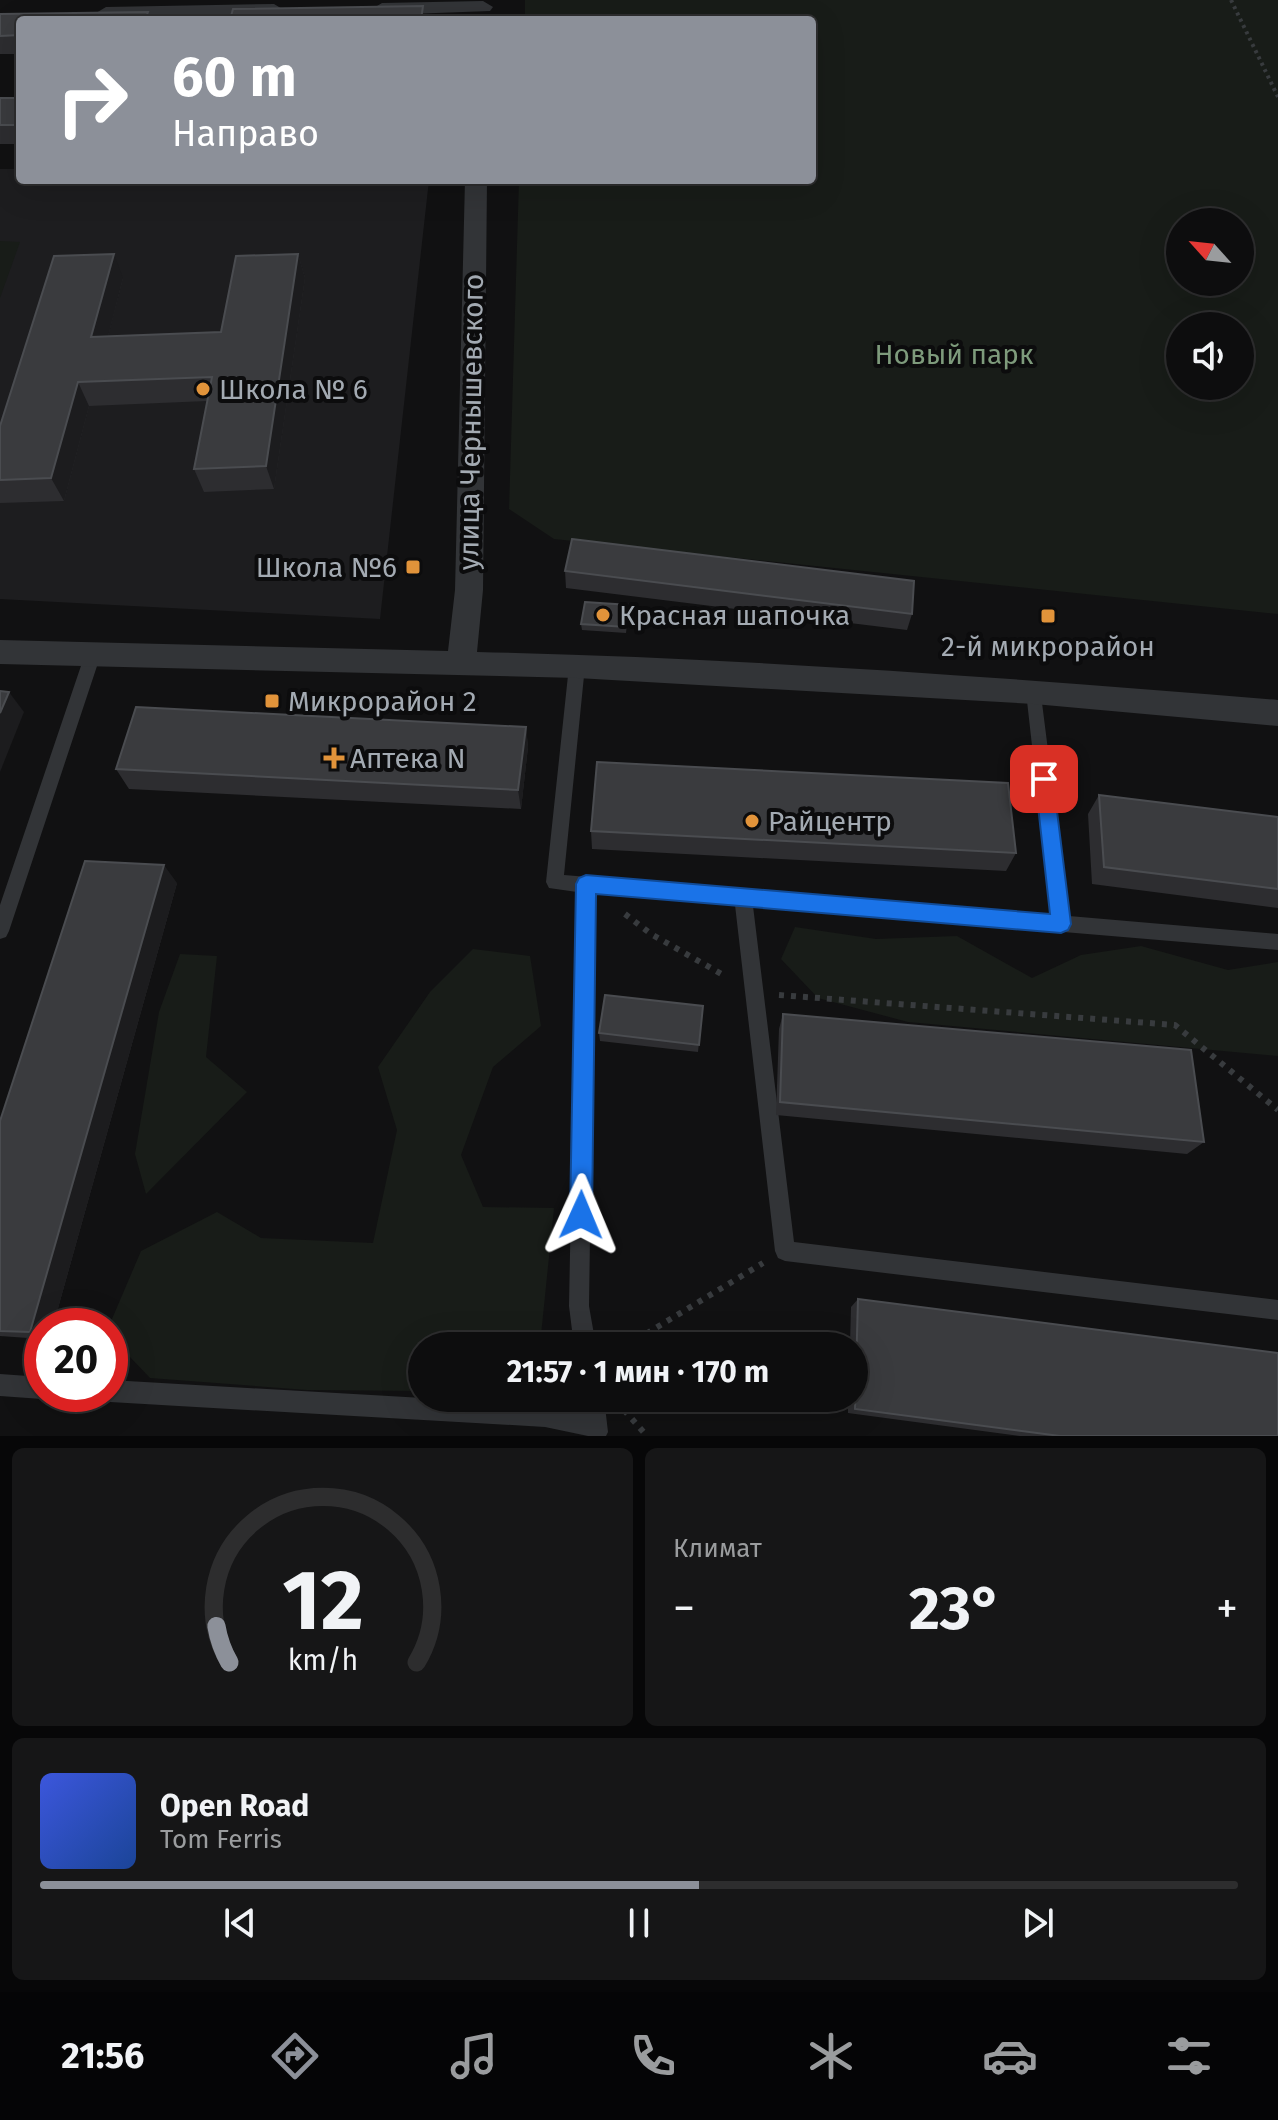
<!DOCTYPE html>
<html lang="ru">
<head>
<meta charset="utf-8">
<style>
	body { margin:0; font-family:"Fira Sans",sans-serif; background:#161617; color:#f1f3f6; height:100vh; display:flex; flex-direction:column; font-size:30px; white-space:nowrap }
	* { box-sizing:border-box; margin:0 }
	p { font-size:26px; color:#9a9c9e }
	.icon { flex:none; width:44px; height:44px; fill:none; stroke:currentColor; stroke-width:2; stroke-linecap:round; stroke-linejoin:round }
	.map { position:relative; height:1436px; overflow:hidden }
	.sheet { display:flex; flex-direction:column; gap:12px; padding:12px; background:#070708; flex:1 }
	.sheet>* { flex:none }
	.top-card { position:absolute; left:16px; top:16px; width:800px; height:168px; border-radius:8px; box-shadow:0 8px 32px #0002,0 0 0 2px #2d2d2e; background:#8c9099; color:#fff; overflow:hidden }
	.needle { width:52px; rotate:297deg }
	.buttons { position:absolute; left:1166px; top:208px; display:grid; gap:16px }
	.buttons a { display:grid; place-items:center; width:88px; height:88px; border-radius:50%; background:#0d0d0e; box-shadow:0 8px 32px #0002,0 0 0 2px #2d2d2e; font-size:40px }
	.speed { position:absolute; left:24px; top:1308px; display:flex; gap:16px; font-size:40px; font-weight:700; text-align:center }
	.speed>* { display:grid; place-content:center; width:104px; height:104px; border-radius:50%; background:#0d0d0e; box-shadow:0 8px 32px #0002,0 0 0 2px #2d2d2e; line-height:1 }
	.speed .limit { border:12px solid #d22; background:#fff; color:#111 }
	.pin { position:absolute; display:grid; place-items:center; width:68px; height:68px; color:#fff; margin:-34px; border-radius:16px; box-shadow:0 4px 12px #0006 }
	.me { position:absolute; width:88px; margin:-44px; rotate:1deg; stroke-linejoin:round; filter:drop-shadow(0 0 6px #0008) }
	.turn { display:flex; align-items:center; gap:28px; height:168px; padding:0 24px; font-size:36px }
	.turn .icon { width:104px; height:104px; stroke-width:2.5 }
	.turn b { display:block; font-size:56px; line-height:68px }
	.big { font-size:60px; font-weight:700; line-height:1.1 }
	.sheet .tile { flex:1; display:flex; flex-direction:column; justify-content:center; gap:12px; min-width:0; padding:0 28px; border-radius:12px; background:#161617 }
	.sheet .dial { align-items:center; gap:0 }
	.dial svg { height:208px; overflow:visible; fill:none; stroke:#2d2d2e; stroke-width:7; stroke-linecap:round; text-anchor:middle }
	.dial text { fill:#f1f3f6; stroke:none }
	.song { display:flex; align-items:center; gap:24px }
	.cover { width:96px; height:96px; border-radius:12px; background:linear-gradient(135deg,hsl(230 70% 55%),hsl(220 70% 35%)) }
	.played { height:8px; border-radius:4px; background:linear-gradient(90deg,#8c9099 55%,#2d2d2e 55%) }
	.keys { display:flex; justify-content:space-around; direction:ltr }
	.heat { display:flex; justify-content:space-between; align-items:center; font-size:44px; direction:ltr }
	.sheet .tiles { flex:1; display:grid; gap:12px; grid-template-columns:1fr 1fr }
	.tile:last-child { grid-column:span 2 }
	.trip { position:absolute; left:408px; top:1332px; width:460px; height:80px; border-radius:40px; background:#0d0d0e; box-shadow:0 8px 32px #0002,0 0 0 2px #2d2d2e; font-weight:700; line-height:80px; text-align:center }
	.dock { display:flex; height:128px; justify-content:space-around; align-items:center; background:#050506; color:#9a9c9e }
	.dock .icon { width:56px; height:56px }
	.dock .current { color:#8c9099 }
	.dock b { font-size:36px; color:#f1f3f6 }
	.map>svg:first-child { display:block }
	.built { fill:#1d1d1f }
	.green { fill:#181c18; fill-rule:evenodd }
	.lines { fill:none; stroke-linecap:round; stroke-linejoin:round }
	.path-far1 { stroke:#383b3e; stroke-width:4; stroke-dasharray:3 4; stroke-linecap:butt }
	.path { stroke:#383b3e; stroke-width:6; stroke-dasharray:5 7; stroke-linecap:butt }
	.service { fill:#323437; fill-rule:evenodd }
	.minor { fill:#323437; fill-rule:evenodd }
	.wall { fill:#2d2d30 }
	.shaded-wall { fill:#1c1c1e }
	.building { fill:#3a3b3e; stroke:#4a4c50; stroke-width:2 }
	.route { fill:#1a73e8; stroke:#114b97; stroke-width:2 }
	.poi-dot { fill:#e1933a; stroke:#0c0c0d; stroke-width:3 }
	.labels { text-anchor:middle; dominant-baseline:central; stroke-width:8; stroke-linejoin:round; paint-order:stroke }
	.park-label { font-size:28px; fill:#7e9b7c; stroke:#0c0c0d }
	.poi-label { font-size:28px; fill:#a3aab2; stroke:#0c0c0d; text-anchor:start }
	.street-label { font-size:28px; fill:#a3aab2; stroke:#0c0c0d }
</style>
</head>
<body>
<div class="map">
<svg width="1278" height="1436" viewBox="0 0 1278 1436">
	<rect width="100%" height="100%" fill="#111112"/>
	<path class="built" d="M0 169H20V180H429L380 619 0 599Z"/>
	<path class="green" d="M525 0H1278V614L554 539 509 509 519 180H812V20H525ZM1180 222H1240V282H1180ZM1180 326H1240V386H1180Z
		M0 241 20 242 0 298Z
		M795 927 876 939 957 936 1032 978 1081 955 1141 946 1228 970 1278 962V1056L908 1022 818 998 781 959Z
		M473 949 530 956 541 1026 493 1067 461 1155 483 1207 554 1208 540 1345 422 1346V1391L307 1390 150 1378 110 1336 109 1326 141 1251 217 1212 261 1238 373 1243 397 1130 378 1067 430 992Z
		M180 954 217 956 206 1057 247 1092 146 1194 135 1154 159 1012Z"/>
	<g class="lines">
		<path class="path-far1" d="M1231 0 1278 97"/>
		<path class="path" d="M625 914 651 934 725 976
			M779 995 1175 1025 1278 1110
			M626 1346 763 1263
			M624 1410 647 1436"/>
		<path class="service" d="M93 648 98 650 101 654 9 931 6 937 0 939V905L85 654 88 650Z
			M577 660 583 662 585 666 564 875 1051 915 1026 692 1028 687H1040L1069 916 1278 934V950L753 906 794 1242 1278 1300V1320L785 1261 778 1258 775 1251 735 905 595 893 589 1306 596 1346H574L569 1306 577 892 549 888 546 882 569 666 571 662Z
			M0 1374 42 1377V1394H50L42 1399 0 1396Z
			M110 1380 545 1405 584 1412 582 1398H604L608 1432 606 1436H588L545 1427 110 1402 102 1399 100 1394H110Z"/>
		<path class="minor" d="M483 1 493 7 490 11 382 15 372 9 382 3Z
			M274 4 284 10 281 14 106 19 96 13 106 7Z
			M465 180H487L483 590 477 652C744 658 1012 678 1278 700V726L1034 704 577 678 0 664V640L448 651 455 590Z"/>
	</g>
	<path class="wall" d="M0 14 20 20V54H0Z
		M0 98H20V144H0Z
		M298 254 305 278 274 489 204 492 194 469 207 401 89 406 64 501 0 503V426L123 278 108 336 221 332Z
		M565 571 912 614 907 630 566 588Z
		M629 605 626 633 582 630 581 624Z
		M526 727 528 747 521 809 129 789 116 769Z
		M1099 795 1278 817V908L1092 884 1088 814Z
		M591 831 1016 853 1006 871 592 849Z
		M177 883 53 1326H42V1339L0 1336V1121Z
		M703 1006 698 1052 600 1041 599 1033Z
		M783 1014 1204 1142 1187 1154 776 1115 779 1029Z
		M858 1299 1278 1436H1020L848 1413V1398H854V1346H850L851 1307Z"/>
	<path class="shaded-wall" d="M114 254 123 278 102 360 91 337Z
		M298 254 305 278 274 489 266 466Z
		M78 382 89 406 64 501 51 478Z
		M9 692 24 712 0 772V713Z
		M526 727 528 747 521 809 518 790Z
		M164 865 177 883 53 1326H42V1337L30 1332Z"/>
	<path class="building" d="M423 6 421 20H230L233 9Z
		M148 12 145 20H20V35L0 36V14Z
		M0 98H20V125H0Z
		M114 254 91 337 221 332 236 256 298 254 266 466 194 469 212 377 78 382 51 478 0 480V426L54 256Z
		M572 539 914 581 912 614 565 571Z
		M585 602 629 605 626 627 581 624Z
		M0 691 9 692 0 713Z
		M136 707 526 727 518 790 116 769Z
		M597 762 1008 783 1016 853 591 831Z
		M1099 795 1278 817V889L1104 867Z
		M85 861 164 865 30 1332 0 1331V1121Z
		M605 995 703 1006 699 1045 599 1033Z
		M783 1014 1191 1050 1204 1142 780 1102Z
		M858 1299 1278 1353V1436H1060L855 1409Z"/>
	<path class="route" d="M1044 771 1051 773 1053 779 1071 924 1068 930 1061 933 596 894 592 1215 589 1223 581 1227 573 1223 570 1215 576 884 579 878 586 875 1050 914 1035 779 1037 773Z"/>
	<g class="poi-dot">
		<circle cx="203" cy="389" r="8"/>
		<rect x="405" y="559" width="16" height="16" rx="4"/>
		<circle cx="603" cy="615" r="8"/>
		<rect x="1040" y="608" width="16" height="16" rx="4"/>
		<rect x="264" y="693" width="16" height="16" rx="4"/>
		<path d="M330 746h8v8h8v8h-8v8h-8v-8h-8v-8h8z"/>
		<circle cx="752" cy="821" r="8"/>
	</g>
	<g class="labels">
		<g class="park-label">
			<text x="954" y="354">Новый парк</text>
		</g>
		<g class="poi-label">
			<text x="219" y="389">Школа № 6</text>
			<text x="397" y="567" text-anchor="end">Школа №6</text>
			<text x="619" y="615">Красная шапочка</text>
			<text x="1048" y="646" text-anchor="middle">2-й микрорайон</text>
			<text x="288" y="701">Микрорайон 2</text>
			<text x="350" y="758">Аптека N</text>
			<text x="768" y="821">Райцентр</text>
		</g>
		<g class="street-label">
			<text transform="translate(471 422) rotate(-89)">улица Чернышевского</text>
		</g>
	</g>
</svg>
<div class="buttons">
<a><svg class="needle" viewBox="-14 -14 28 28"><path d="M0-13l5 13h-10z" fill="#e53935"/><path d="M0 13l5-13h-10z" fill="#9a9c9e"/></svg></a>
<a><svg class="icon" aria-label="sound" viewBox="0 0 24 24"><path d="M4 9h4l5-4v14l-5-4H4zM17 9q2 3 0 6"/></svg></a>
</div>
<div class="speed"><div class="limit">20</div></div>
<div class="pin" style="left:1044px;top:779px;background:#d93025"><svg class="icon" aria-label="arrive" viewBox="0 0 24 24"><path d="M6 21V4h12l-3 4 3 4H6"/></svg></div>
<svg class="me" style="left:581px;top:1215px" viewBox="-20 -20 40 40"><path d="M0-17L14 15 0 8-14 15z" fill="#1a73e8" stroke="#fff" stroke-width="4"/></svg>
<div class="trip">21:57 · 1 мин · 170 m</div>
<div class="top-card">
<div class="turn"><svg class="icon" aria-label="right" viewBox="0 0 24 24"><path d="M7 20v-9h11M14 6l5 5-5 5"/></svg><div><b>60 m</b>Направо</div></div>
</div>
</div>
<section class="sheet">
<div class="tiles">
<div class="tile dial"><svg viewBox="0 0 100 80">
<path d="M14 69A42 42 0 1 1 86 69"/>
<path d="M14 69A42 42 0 0 1 9 55" stroke="#8c9099"/>
<text x="50" y="56" font-size="32" font-weight="700">12</text>
<text x="50" y="72" font-size="11">km/h</text>
</svg></div>
<div class="tile"><p>Климат</p>
<div class="heat"><a>−</a><b class="big">23°</b><a>+</a></div>
</div>
<div class="tile">
<div class="song"><i class="cover"></i><div><b>Open Road</b><p>Tom Ferris</p></div></div>
<div class="played"></div>
<div class="keys"><svg class="icon" aria-label="previous" viewBox="0 0 24 24"><path d="M18 5L8 12l10 7zM5 5v14"/></svg><svg class="icon" aria-label="pause" viewBox="0 0 24 24"><path d="M8 5v14M16 5v14"/></svg><svg class="icon" aria-label="next" viewBox="0 0 24 24"><path d="M6 5l10 7-10 7zM19 5v14"/></svg></div>
</div>
</div>
</section>
<nav class="dock">
<b>21:56</b>
<svg class="icon current" aria-label="directions" viewBox="0 0 24 24"><path d="M12 3l9 9-9 9-9-9zM9 14v-3h6M13 9l2 2-2 2"/></svg>
<svg class="icon" aria-label="music" viewBox="0 0 24 24"><path d="M9 18V5l10-2v13"/><circle cx="6" cy="18" r="3"/><circle cx="16" cy="16" r="3"/></svg>
<svg class="icon" aria-label="phone" viewBox="0 0 24 24"><path d="M5 4h4l2 5-3 2q2 4 5 5l2-3 5 2v4C11 20 4 13 5 4z"/></svg>
<svg class="icon" aria-label="climate" viewBox="0 0 24 24"><path d="M12 3v18M4 7l16 10M4 17L20 7"/></svg>
<svg class="icon" aria-label="car" viewBox="0 0 24 24"><path d="M5 17H2v-5l4-1 3-4h7l3 4 3 1v5h-3M9 17h6M6 11h13"/><circle cx="7" cy="17" r="2"/><circle cx="17" cy="17" r="2"/></svg>
<svg class="icon" aria-label="filters" viewBox="0 0 24 24"><path d="M4 7h16M4 17h16"/><circle cx="9" cy="7" r="2"/><circle cx="15" cy="17" r="2"/></svg>
</nav>
</body>
</html>
